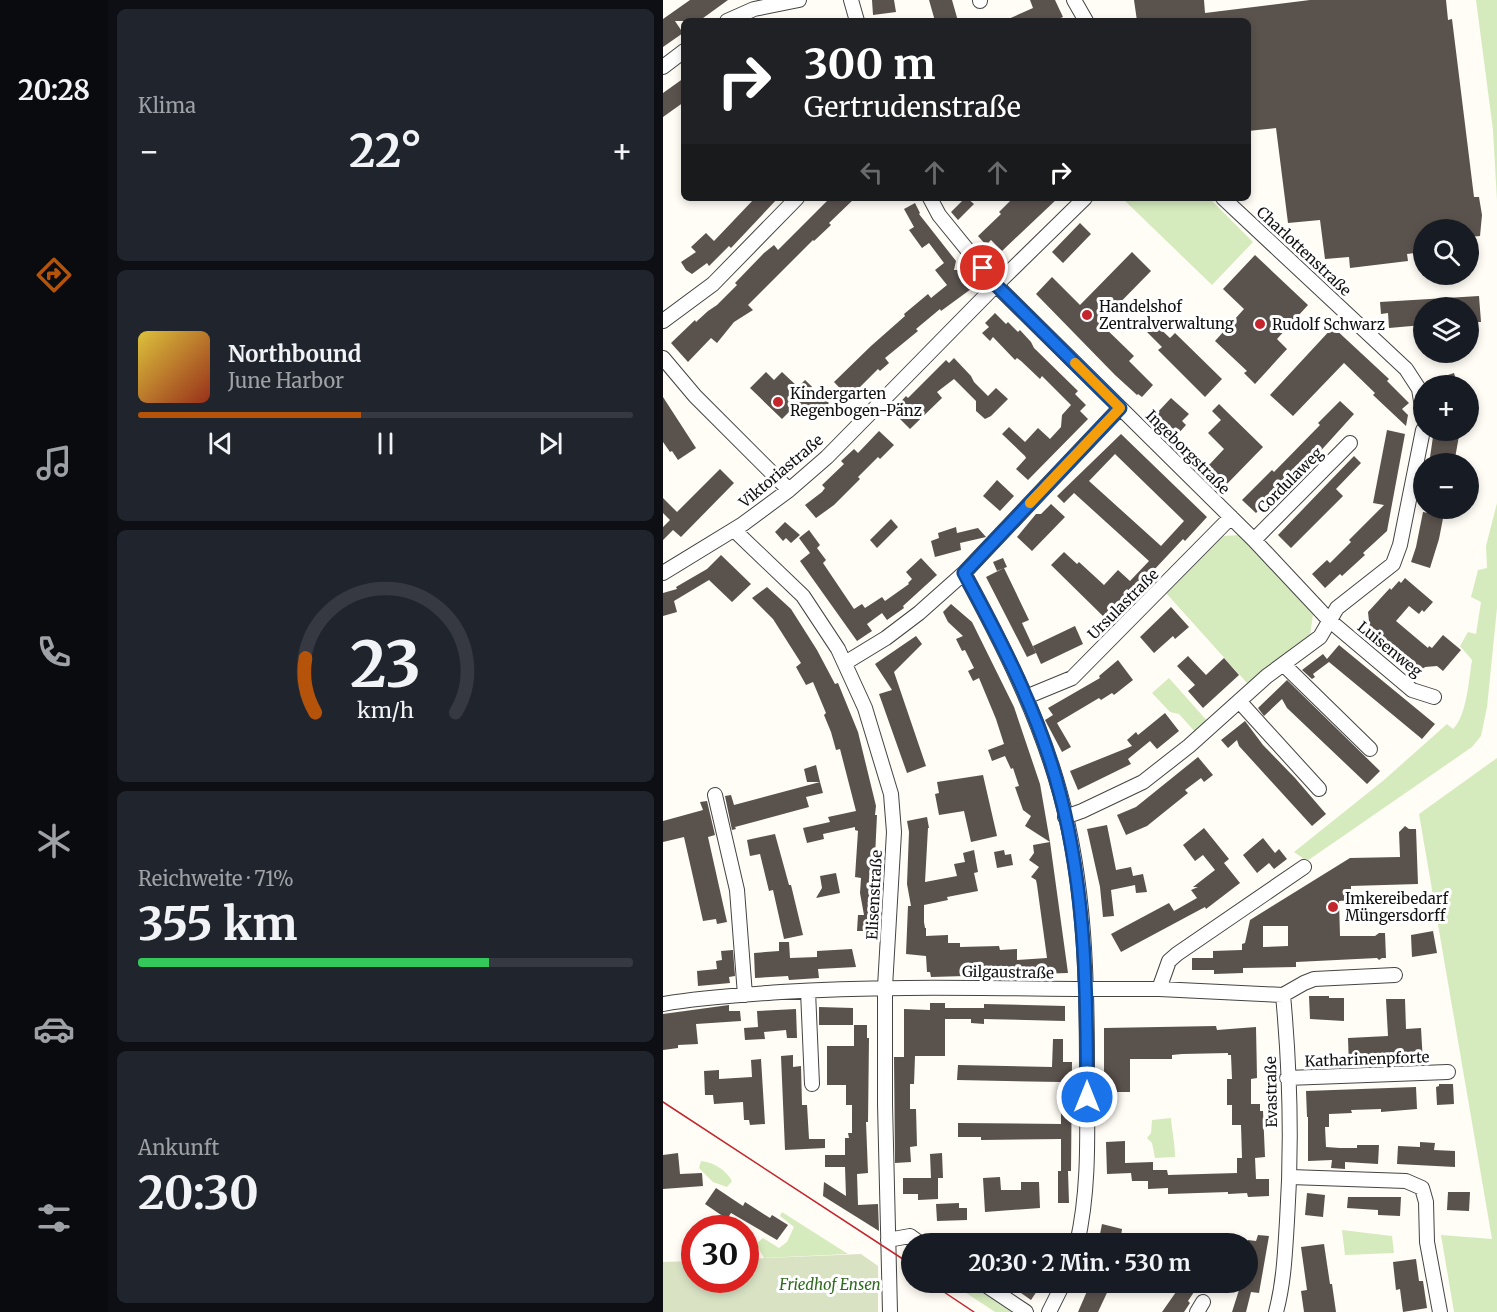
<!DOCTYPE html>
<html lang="de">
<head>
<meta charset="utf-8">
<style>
	body { margin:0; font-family:Merriweather,serif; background:#20242c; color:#f1f3f6; height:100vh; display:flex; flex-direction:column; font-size:22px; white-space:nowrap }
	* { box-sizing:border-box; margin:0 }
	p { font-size:20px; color:#9ea1a6 }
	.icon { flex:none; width:33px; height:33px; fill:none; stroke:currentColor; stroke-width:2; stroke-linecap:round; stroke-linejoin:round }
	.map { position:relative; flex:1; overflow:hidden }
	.side { display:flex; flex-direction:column; gap:9px; padding:9px; background:#0d0f14; width:555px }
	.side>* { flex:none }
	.banner { position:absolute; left:18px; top:18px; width:570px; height:183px; border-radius:9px; box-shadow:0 3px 9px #0003; background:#202124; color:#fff; overflow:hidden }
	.buttons { position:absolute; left:750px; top:219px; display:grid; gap:12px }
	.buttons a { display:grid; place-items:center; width:66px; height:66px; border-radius:50%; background:#171b24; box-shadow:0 3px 9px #0003; font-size:30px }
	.speed { position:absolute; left:18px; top:1215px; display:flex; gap:12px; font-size:30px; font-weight:700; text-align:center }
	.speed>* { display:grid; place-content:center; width:78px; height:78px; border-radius:50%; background:#171b24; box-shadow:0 3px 9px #0003; line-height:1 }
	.speed .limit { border:9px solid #d22; background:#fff; color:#111 }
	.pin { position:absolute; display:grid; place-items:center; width:51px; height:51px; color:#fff; margin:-26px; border:3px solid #fff; border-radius:50%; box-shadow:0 2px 6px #0007 }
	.me { position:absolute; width:66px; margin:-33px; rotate:0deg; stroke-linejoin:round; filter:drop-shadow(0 0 4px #0008) }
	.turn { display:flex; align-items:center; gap:21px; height:126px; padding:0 24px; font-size:27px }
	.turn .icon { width:78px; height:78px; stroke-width:2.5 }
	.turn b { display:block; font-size:42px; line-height:51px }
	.lanes { display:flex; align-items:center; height:57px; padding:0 24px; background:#0003; justify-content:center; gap:30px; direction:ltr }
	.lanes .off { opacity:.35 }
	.big { font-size:45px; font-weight:700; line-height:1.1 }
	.side .widget { flex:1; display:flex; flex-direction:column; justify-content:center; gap:9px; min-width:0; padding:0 21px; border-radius:9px; background:#20242c }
	.side .dial { align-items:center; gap:0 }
	.dial svg { height:156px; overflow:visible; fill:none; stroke:#363941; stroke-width:7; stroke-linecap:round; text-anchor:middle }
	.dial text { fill:#f1f3f6; stroke:none }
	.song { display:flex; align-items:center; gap:18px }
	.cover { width:72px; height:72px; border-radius:9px; background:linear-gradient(135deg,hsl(50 70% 55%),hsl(10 70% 35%)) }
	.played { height:6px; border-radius:3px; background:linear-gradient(90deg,#b45309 45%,#363941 45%) }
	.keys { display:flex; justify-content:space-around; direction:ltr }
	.heat { display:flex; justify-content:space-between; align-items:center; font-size:33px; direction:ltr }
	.charge { height:9px; border-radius:4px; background:linear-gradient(90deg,#34c759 71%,#363941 0) }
	.trip { position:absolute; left:238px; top:1233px; width:357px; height:60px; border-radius:30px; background:#171b24; box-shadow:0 3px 9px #0003; font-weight:700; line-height:60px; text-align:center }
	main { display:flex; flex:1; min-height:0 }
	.tabs { display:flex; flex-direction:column; width:108px; justify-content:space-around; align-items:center; background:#090b0e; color:#9ea1a6 }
	.tabs .icon { width:42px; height:42px }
	.tabs .active { color:#b45309 }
	.tabs b { font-size:27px; color:#f1f3f6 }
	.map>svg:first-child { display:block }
	.green { fill:#d5ebbd }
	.cemetery { fill:#d9e3c4 }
	.building { fill:#5a524d; fill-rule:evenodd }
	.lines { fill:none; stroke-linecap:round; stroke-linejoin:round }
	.street-casing { stroke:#444; stroke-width:16 }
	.street { stroke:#fff; stroke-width:14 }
	.tram { stroke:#c4262e; stroke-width:1.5 }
	.route-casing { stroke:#114b97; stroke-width:15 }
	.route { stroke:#1a73e8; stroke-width:10 }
	.slow { stroke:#f59e0b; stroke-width:10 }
	.poi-dot { fill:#c4262e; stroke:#fff; stroke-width:2 }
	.labels { text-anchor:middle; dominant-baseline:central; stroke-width:6; stroke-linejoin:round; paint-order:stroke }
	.street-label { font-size:15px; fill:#111; stroke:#fff }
	.poi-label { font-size:15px; fill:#111; stroke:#fff; text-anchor:start }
	.park-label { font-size:15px; font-style:italic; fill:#2f6b1f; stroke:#fff }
</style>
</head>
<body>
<main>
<nav class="tabs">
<b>20:28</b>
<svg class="icon active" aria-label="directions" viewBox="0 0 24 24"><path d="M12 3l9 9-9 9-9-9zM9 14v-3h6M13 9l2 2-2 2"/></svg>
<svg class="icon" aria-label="music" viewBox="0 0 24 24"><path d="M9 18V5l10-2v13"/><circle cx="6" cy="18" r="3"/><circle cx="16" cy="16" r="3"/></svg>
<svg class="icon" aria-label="phone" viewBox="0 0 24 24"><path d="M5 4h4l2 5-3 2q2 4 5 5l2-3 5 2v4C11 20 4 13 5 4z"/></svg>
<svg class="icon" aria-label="climate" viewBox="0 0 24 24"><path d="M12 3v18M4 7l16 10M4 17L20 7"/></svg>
<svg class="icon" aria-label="car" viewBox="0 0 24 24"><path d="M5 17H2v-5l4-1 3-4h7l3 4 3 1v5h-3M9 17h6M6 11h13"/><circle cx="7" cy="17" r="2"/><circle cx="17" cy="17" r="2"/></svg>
<svg class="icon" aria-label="filters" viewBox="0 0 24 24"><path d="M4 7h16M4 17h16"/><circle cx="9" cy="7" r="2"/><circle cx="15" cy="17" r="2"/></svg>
</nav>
<section class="side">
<div class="widget"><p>Klima</p>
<div class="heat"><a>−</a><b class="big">22°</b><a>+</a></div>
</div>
<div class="widget">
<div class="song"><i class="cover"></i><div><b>Northbound</b><p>June Harbor</p></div></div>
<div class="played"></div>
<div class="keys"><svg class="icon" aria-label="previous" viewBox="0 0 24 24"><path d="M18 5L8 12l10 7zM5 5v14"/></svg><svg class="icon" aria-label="pause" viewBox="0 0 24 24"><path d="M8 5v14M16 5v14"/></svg><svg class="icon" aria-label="next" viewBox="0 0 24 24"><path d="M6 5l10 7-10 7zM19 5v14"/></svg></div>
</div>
<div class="widget dial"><svg viewBox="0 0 100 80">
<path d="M14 69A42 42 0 1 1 86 69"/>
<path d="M14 69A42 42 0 0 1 9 41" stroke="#b45309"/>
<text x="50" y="56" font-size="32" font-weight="700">23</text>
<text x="50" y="72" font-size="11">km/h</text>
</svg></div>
<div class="widget"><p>Reichweite · 71%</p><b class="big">355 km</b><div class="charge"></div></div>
<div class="widget"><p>Ankunft</p><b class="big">20:30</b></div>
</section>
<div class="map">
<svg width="834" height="1312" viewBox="0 0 834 1312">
	<rect width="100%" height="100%" fill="#fffdf5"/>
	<path class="green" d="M813 0H834V201L830 130Z
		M459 198H546L590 242 549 285Z
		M834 503V608L824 707 818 736 809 747 644 861 631 852 721 780 784 724 790 729C804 716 806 678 809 660L797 646 805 632 813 634 818 602 808 597 815 570 824 568 823 546Z
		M576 535 606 565 650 615 647 635 584 683 503 593 560 536Z
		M506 678 546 723 534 734 516 714 507 712 489 693Z
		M834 752V1312H791L778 1235 829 1239 756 814 834 758Z
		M508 1118C509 1132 512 1143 512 1157L492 1158 489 1143 484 1138 488 1133 489 1120Z
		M38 1161C50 1162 63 1170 69 1181L64 1187 50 1182 36 1168Z
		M119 1212 185 1254 101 1258 93 1244 100 1238 116 1248 124 1242 131 1227 117 1216Z
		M679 1230 729 1236 731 1253 682 1255Z
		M288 1283H304L349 1312H332Z"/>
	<path class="cemetery" d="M198 1254 215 1266V1312H0V1262L31 1261 32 1280H82L83 1259Z"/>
	<path class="building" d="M27 0H65L36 21H12L20 33 0 47V19Z
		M209 0H231L233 12 210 15Z
		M266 0H289L295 21H272Z
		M367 0H392L400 17 391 21H341L370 8Z
		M471 0H541L542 13 647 0H783L785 20 789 19 811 197H816L819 215 817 236 806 237V230H760V252L744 254 745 261 687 268 686 257 662 259 657 220 625 223 613 128 585 131V21H474Z
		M21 78V102L0 117V93Z
		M92 198H115L68 248 66 246 46 266 44 263 29 274 23 270 18 262 33 252 28 247 43 233 51 241Z
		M167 198H192L166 223 168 225 151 241 150 240 85 305 90 310 71 322 54 343 48 338 25 362 8 343 32 320 33 322 45 311 54 305 74 285 72 283 101 253 111 245 115 250Z
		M302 198H304L311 204 295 220 288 212Z
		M350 198H395L339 251 328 240 323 245 315 236 338 214 336 212Z
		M252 203 257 213 256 214 293 261 291 270H300L305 278 308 289 278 311 277 309 253 329 255 331 222 358 226 363 217 371 215 369 186 398 171 382 208 346 242 316 241 314 265 294 268 298 284 285 272 270 281 263 266 243 259 248 246 230 251 227 241 209Z
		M417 223 428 234 400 263 389 252Z
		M469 252 488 271 437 323 471 356 466 361 490 385 479 397 475 394 474 395 452 375 373 294 389 277 417 305Z
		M592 255 645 305 614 339 624 349 592 384 581 373 584 371 552 341 581 309 560 289Z
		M816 296 818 322H806V308H760V325L726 328 725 313 718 314 717 302Z
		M332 313 343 324 345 322 355 332 357 330 368 342 371 348 415 391 412 394 423 405 417 411 425 419 365 480 353 469 363 458 362 456 339 434 346 427 362 442 375 428 387 439 398 427 399 415 408 405 379 376 377 379 358 361 354 358 352 360 330 337 327 341 319 333 326 327 322 323Z
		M492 324 507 338 512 333 559 379 542 397 495 350 499 347 484 332Z
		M670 327 726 379 724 381 746 403 739 409 745 415 743 426 710 395 712 393 681 363 630 416 607 395Z
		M291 358 308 376 311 382 325 396 333 388 345 399 328 416 322 419 313 411V401L291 379 274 392 279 398 247 429 229 411 243 396 245 398 283 360 286 363Z
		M103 372 111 380 119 372 135 387 142 380 166 403 150 419 141 411 134 418 127 411 119 419 87 388Z
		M791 373 795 386H764L763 382Z
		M0 397 33 448 15 460 9 451 7 452 0 442Z
		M508 398 526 414 519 421 523 425 515 434 493 414Z
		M677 401 691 414 644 466 635 474 633 472 593 513 579 500 609 470 611 472 657 425 655 423Z
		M556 404 600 447 564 484 545 466 561 449 545 433 558 420 549 411Z
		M724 430 742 434 724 531 700 553 702 555 679 576 677 574 662 588 649 574 664 560 667 563 688 542 686 540 721 505 710 503Z
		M771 430H797L791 464H766Z
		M216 431 231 445 217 459 215 457 195 477 197 479 171 505 153 518 142 505 159 492 162 488 159 485 181 464 178 461 191 449 195 453Z
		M458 434 544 517 522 541 520 539 444 620 388 565 401 552 414 564 416 562 441 585 455 570 467 581 486 561 411 493 401 503 394 496ZM452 454 521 521 498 546 426 481Z
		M691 456 698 463 673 489 680 496 628 548 615 535Z
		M57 469 71 483 18 537 10 530 0 540V527L7 520 0 513V498L14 512Z
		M334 480 351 496 337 511 320 496Z
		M388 504 402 517 369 551 354 537 373 514H378Z
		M772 508H782L776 539 767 568 748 562 753 547 760 512 771 514Z
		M228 519 235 527 214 548 207 540Z
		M122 522 137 535 128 543 123 538 120 541 112 532Z
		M293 527 294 533 315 528 323 537 297 543 298 550 272 557 268 541 276 538 275 533Z
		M146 530 157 545 154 548 163 560 160 563 191 609 199 604 202 608 219 597 222 601 246 584 245 583 249 579 243 572 258 558 274 575 240 606 241 608 224 620 219 613 204 624 209 631 194 641 137 561 147 553 136 538Z
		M58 555 88 584 69 602 46 580 11 601 14 612 0 616V593L14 589 13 587 44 569Z
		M340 558 344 567 341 568 366 620 359 623 373 653 364 657 323 577 341 568 334 571 330 562Z
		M742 578 770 602 761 612 759 610 756 614 746 606 733 621 765 648 766 646 769 648 780 635 798 650 780 671 774 666 762 667 757 672 707 631 705 612 727 588 728 590 736 581 738 583Z
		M104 587 128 609 154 650 172 684 175 683 195 732 213 806 212 815H214L211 878H219L216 931H194L195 915H201L197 893 198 878 192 877 195 831 192 830V827L160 834 161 839 144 843 140 828 167 822 165 817 193 811 177 749 173 750 168 732 161 715 163 713 150 682 143 685 133 667 138 663 110 619 89 598Z
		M288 604 309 622 351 707 377 784 387 842 362 826 368 816 360 810 352 787 356 786 350 768 348 769 342 756 329 761 325 750 341 744 333 719 316 678 310 681 305 671 311 668 302 650 299 651 293 639 300 636 285 622 280 612Z
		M508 607 526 627 512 639 510 636 491 653 477 637Z
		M412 626 420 644 378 664 370 646Z
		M253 636 259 644 231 672 263 766 244 773 216 694 229 690 212 664Z
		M676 645 772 724 759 739 666 662 650 674 652 677 649 679 639 670 660 654 664 659Z
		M525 656 543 675 561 658 576 675 540 708 525 691 532 685 514 666Z
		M455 660 470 680 451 695 449 693 438 700 436 698 394 723 408 747 399 752 382 720 390 715 385 708 437 678 436 676Z
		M624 680 717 771 704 784 624 708 619 699 601 716 595 708Z
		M502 713 516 731 494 749 487 741 465 759 468 764 415 790 407 771 469 746 464 740 473 732 475 735Z
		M582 721 600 745 632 778 663 814 649 826 576 746 574 740 565 748 558 740Z
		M535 757 550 775 541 782 538 778 522 790 525 793 484 826 463 835 454 815 473 807Z
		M153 765 157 782H144L141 769Z
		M320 775 334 836 308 842 301 811 276 815 272 794 276 793 274 782Z
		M157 782 160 793 143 797 146 807 72 827 73 829 69 830 62 796 68 795 71 805Z
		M44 801 52 835 45 837 64 922 54 924 53 919 40 921 21 837 0 842V821L40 810 37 802Z
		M264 817 266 828H265L262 882 294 876 291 864 302 862 300 853 311 850 315 872 311 873 315 891 284 897 285 900 261 905V922L262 928H263V936L285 935V943H297V947L336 946 337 950 354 949V960L384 958 374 885 373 880 368 877 376 867 366 860 371 853 370 845 387 842 405 973 268 977 267 972H264L263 956 243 954 245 906H248L244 884 246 832 244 821Z
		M444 825 453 870 468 867 470 876 480 874 484 892 473 893 472 885 448 890 451 916 440 917 437 887 424 829Z
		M742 826 746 829H753L755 884 688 886V900L676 901 677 936H712L716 933H722L723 958H719L716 960 714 958 633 962V967L580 968V973L551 974V970H529V958H550V951L579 950V944L582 943 587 920 687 858 737 857 736 832ZM600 926H625V946L600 947Z
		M541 828 566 859 561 863 577 883 543 909 542 907 458 952 448 934 506 903 511 911 534 898 528 890 535 887H530L552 870 540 855 532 861 520 845Z
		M112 834 126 885H128L140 935 121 939 110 890 106 891 97 854 87 856 84 840Z
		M600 838 612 853 616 849 624 859 611 869 606 863 594 873 580 855Z
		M341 850 342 855 348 854 350 865 334 868 331 852Z
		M173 873 177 893 153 898 159 888 157 876Z
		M770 931 774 953 749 957 748 935Z
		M116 942H126L127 958 154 957V951L189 949 193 967 155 969 156 978 126 980 125 976 92 978 91 953 116 951Z
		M70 950 72 976 66 977 67 983 35 986 34 971 54 969 53 961 59 960 58 951Z
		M646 996H666V998H681V1021L647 1019Z
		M723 999H742L743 1029 758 1028 760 1063 736 1064V1054L713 1055V1066L686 1067 685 1038 725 1036Z
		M267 1003H282V1008H321V1004L402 1006V1021L321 1019V1024L308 1023V1019H282V1056H252L251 1084H247V1109H253L254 1146 247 1147 248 1162 232 1163 231 1057H241V1009L267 1010Z
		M66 1005V1011H77L78 1021 33 1024 35 1044 15 1045V1048L0 1050V1014Z
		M156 1007 190 1008V1025H156Z
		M133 1009 134 1038H124L123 1030 101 1032 102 1039 82 1040 81 1028 95 1027 94 1011Z
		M191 1025H204V1038H206L205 1122H203L205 1173 194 1174 195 1205 215 1204 216 1231 160 1196 161 1182 183 1196 182 1167H162V1155H182V1138H186L185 1133H189V1105H183V1085H164V1046H191Z
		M553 1026 554 1030 593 1027 594 1078 588 1079V1104H597V1111H600L602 1157 592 1158 593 1179H606V1196L585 1197 584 1193 565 1194V1192L505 1194V1188L485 1189V1181H469L468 1173 444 1174 443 1142 462 1141V1163L490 1162V1170H504L505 1175 574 1173V1158H579L578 1125H569V1105H564V1079H569L568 1055H565V1053L519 1054 509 1055V1059H467V1092H441V1028Z
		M390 1039H400V1062H409L408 1171H404H405L406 1203H395V1171H398V1139L318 1140V1137H295V1123L398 1124V1082L294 1080 295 1065 389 1067Z
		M130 1055V1067L138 1066 139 1105H144L146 1139H162V1148L122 1150 118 1056Z
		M98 1059 102 1124 87 1125 86 1120H81L80 1102 51 1104 50 1095H42L41 1071 56 1070V1079L89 1077 88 1060Z
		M776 1084H790L791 1104 774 1105 773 1087 776 1086Z
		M753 1087 754 1109 718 1112V1109L688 1110 689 1113 666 1114V1127H662L663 1147 677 1148H694V1145H716L715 1164 682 1162V1169L668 1168 669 1160 645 1161V1117H644L643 1091Z
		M757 1142 772 1143 771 1150 792 1151V1167L734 1164 735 1146 757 1147Z
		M15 1153 17 1174 39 1173 40 1186 0 1189V1155Z
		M279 1153 280 1178H275V1199L255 1200V1194H240V1178H268L267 1154Z
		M337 1177 338 1190H358V1182H376L377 1208 322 1212 320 1178Z
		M53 1188 80 1206 82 1202 107 1218 109 1215 125 1225 114 1240 68 1213 64 1219 42 1204Z
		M785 1192H807L806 1211 784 1210Z
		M644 1193 662 1195 660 1217 642 1215Z
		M685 1197H738L737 1216 715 1215V1210L684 1208Z
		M296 1203V1208H304V1220L274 1221 273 1204Z
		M439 1224 459 1229 457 1244H435Z
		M595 1235 606 1236 596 1293 588 1292 583 1312H569L576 1290 564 1288 565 1282H585V1240L593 1241Z
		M661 1244 667 1284H669L673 1312H641L638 1291 644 1290 638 1247Z
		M753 1259 756 1281H760L764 1308 740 1312 737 1289 733 1290 730 1262Z
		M342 1282H380L368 1300Z
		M428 1282H449L435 1312H415Z
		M520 1282H533L528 1290 531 1292 525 1301 527 1303 521 1312H499Z"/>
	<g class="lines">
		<defs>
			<path id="street" d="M188 0 194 21
				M317 0V1
				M411 0 423 21
				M64 21 91 9 136 0
				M0 67 21 51
				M267 198 276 215 333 285 591 540 666 620 749 690 771 697
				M560 198 743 369 756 389 760 413
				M0 321 50 284 134 198
				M0 358 32 396 126 490
				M71 530 140 596 175 649 202 708 228 794 231 832 222 987V1104L227 1312
				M591 540 687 443
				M0 573 80 524 126 490 164 457 333 285 422 198
				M301 573C339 643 376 716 397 793 422 883 424 979 424 1072 424 1130 427 1187 414 1244
				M182 663 223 638 256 613 301 573 457 408
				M620 664 707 749
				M363 697 409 678 568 517
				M576 701 656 789
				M52 795 74 890 82 995
				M402 817 419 811 480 782 526 746 604 676 657 637 674 608 730 564 737 545 760 430
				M496 989 620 995C627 1070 629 1146 624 1221 622 1252 621 1282 613 1312
				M145 991 149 1084
				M620 995 641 983 651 979 732 975
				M0 1004C39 997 78 995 118 992 244 984 370 990 496 989L506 961 514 954 641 867
				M624 1078 785 1072
				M627 1177 743 1181 759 1188 763 1202 764 1242 777 1312
				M225 1240 247 1236 258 1244
				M318 1282 363 1312
				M386 1312 401 1282
				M534 1312 540 1302"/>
		</defs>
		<use href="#street" class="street-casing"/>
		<use href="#street" class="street"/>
		<path class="tram" d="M0 1102 249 1265
			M266 1282 311 1312"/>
	</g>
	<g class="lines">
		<defs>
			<path id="route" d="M320 268 333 285 457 408 301 573C339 643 377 716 397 794 423 893 424 996 424 1097"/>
		</defs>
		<use href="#route" class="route-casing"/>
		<use href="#route" class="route"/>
		<path class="slow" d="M367 503 457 408 412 363"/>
	</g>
	<g class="poi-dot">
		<circle cx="424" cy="315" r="6"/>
		<circle cx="597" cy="324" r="6"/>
		<circle cx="115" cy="402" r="6"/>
		<circle cx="670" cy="907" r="6"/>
	</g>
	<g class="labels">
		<g class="street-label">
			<text transform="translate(641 251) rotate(43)">Charlottenstraße</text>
			<text transform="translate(525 452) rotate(45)">Ingeborgstraße</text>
			<text transform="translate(118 471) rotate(-40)">Viktoriastraße</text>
			<text transform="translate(627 480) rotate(-45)">Cordulaweg</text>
			<text transform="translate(460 604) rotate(-45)">Ursulastraße</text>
			<text transform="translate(727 649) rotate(39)">Luisenweg</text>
			<text transform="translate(211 895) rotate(-87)">Elisenstraße</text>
			<text transform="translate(345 972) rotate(1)">Gilgaustraße</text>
			<text transform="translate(704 1059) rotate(-2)">Katharinenpforte</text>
			<text transform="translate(608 1092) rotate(-91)">Evastraße</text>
		</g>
		<g class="poi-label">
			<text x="436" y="306">Handelshof<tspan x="436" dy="17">Zentralverwaltung</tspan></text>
			<text x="609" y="324">Rudolf Schwarz</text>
			<text x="127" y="393">Kindergarten<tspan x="127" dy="17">Regenbogen-Pänz</tspan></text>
			<text x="682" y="898">Imkereibedarf<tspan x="682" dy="17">Müngersdorff</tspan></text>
		</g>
		<g class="park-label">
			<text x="167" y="1284">Friedhof Ensen</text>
		</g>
	</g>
</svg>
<div class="buttons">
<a><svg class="icon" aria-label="search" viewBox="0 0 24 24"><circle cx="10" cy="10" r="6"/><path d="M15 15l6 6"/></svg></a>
<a><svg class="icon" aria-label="layers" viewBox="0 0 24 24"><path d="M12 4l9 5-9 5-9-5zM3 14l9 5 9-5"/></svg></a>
<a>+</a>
<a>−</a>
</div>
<div class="speed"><div class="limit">30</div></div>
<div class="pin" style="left:320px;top:268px;background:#d93025"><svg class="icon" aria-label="arrive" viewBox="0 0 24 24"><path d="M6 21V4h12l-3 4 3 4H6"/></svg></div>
<svg class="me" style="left:424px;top:1097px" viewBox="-20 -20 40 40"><circle r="17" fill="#1a73e8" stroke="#fff" stroke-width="3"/><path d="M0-11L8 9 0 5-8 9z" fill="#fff"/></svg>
<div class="trip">20:30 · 2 Min. · 530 m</div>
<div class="banner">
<div class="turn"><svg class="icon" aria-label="right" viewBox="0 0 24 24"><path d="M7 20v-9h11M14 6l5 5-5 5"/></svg><div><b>300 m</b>Gertrudenstraße</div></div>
<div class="lanes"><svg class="icon off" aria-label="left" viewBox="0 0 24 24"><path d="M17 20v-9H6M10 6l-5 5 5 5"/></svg><svg class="icon off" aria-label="ahead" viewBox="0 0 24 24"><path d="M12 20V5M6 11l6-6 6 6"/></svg><svg class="icon off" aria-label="ahead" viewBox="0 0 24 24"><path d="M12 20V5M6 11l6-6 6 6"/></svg><svg class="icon" aria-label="right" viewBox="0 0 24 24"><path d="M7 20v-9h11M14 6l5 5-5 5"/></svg></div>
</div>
</div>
</main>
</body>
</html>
